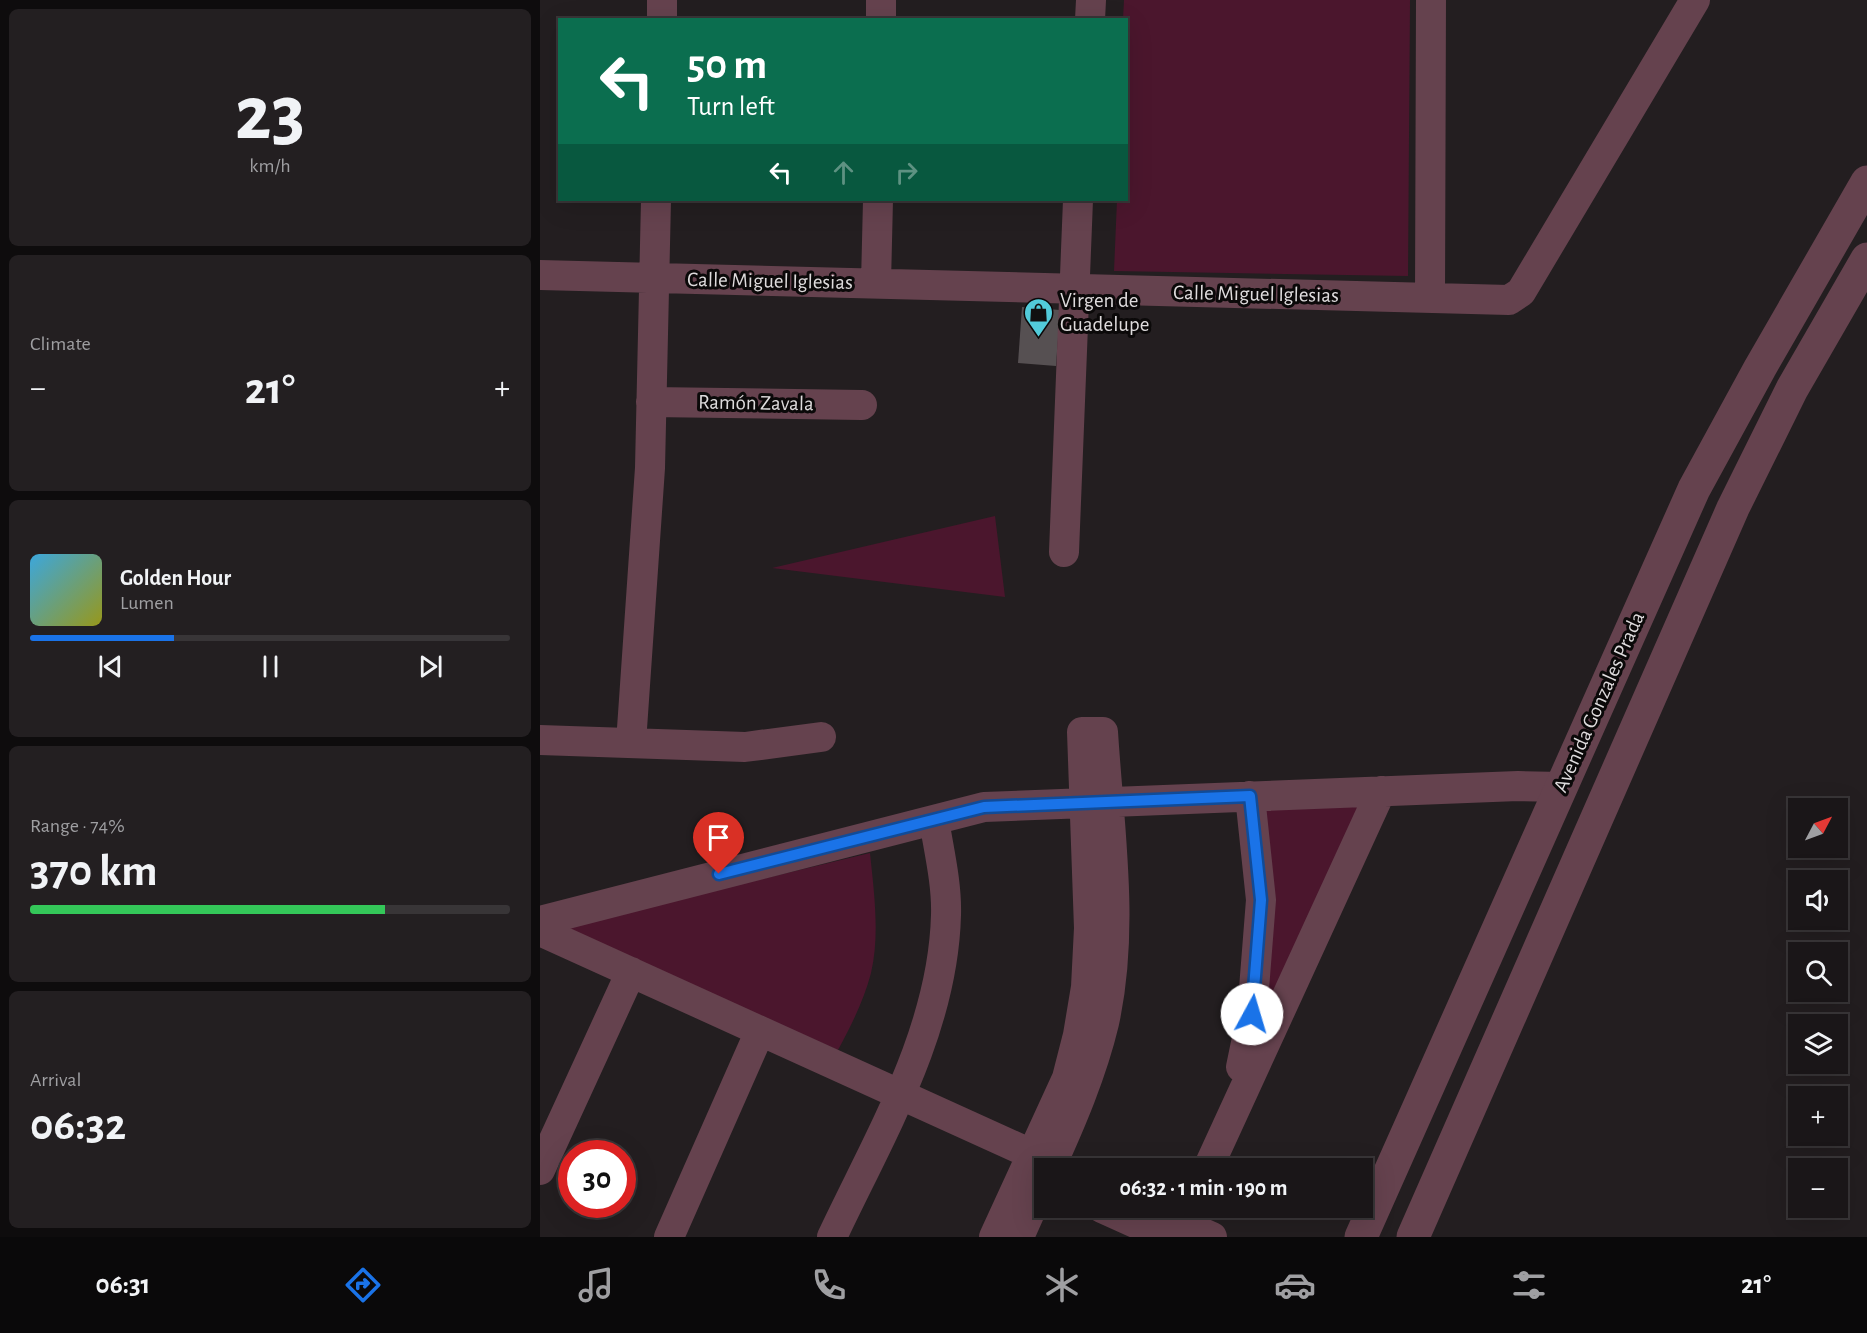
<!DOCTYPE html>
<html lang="en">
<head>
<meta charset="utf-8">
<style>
	body { margin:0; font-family:"Alegreya Sans",sans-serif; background:#231f21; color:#f1f3f6; height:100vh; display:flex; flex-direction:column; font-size:22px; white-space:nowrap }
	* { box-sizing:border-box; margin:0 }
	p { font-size:20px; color:#9f9fa2 }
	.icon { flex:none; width:33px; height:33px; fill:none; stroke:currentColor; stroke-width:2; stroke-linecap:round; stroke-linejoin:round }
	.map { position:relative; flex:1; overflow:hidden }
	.details { display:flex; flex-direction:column; gap:9px; padding:9px; background:#0e0c0d; width:540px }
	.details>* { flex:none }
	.hud { position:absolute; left:18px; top:18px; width:570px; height:183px; border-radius:0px; box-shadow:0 6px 24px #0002,0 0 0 2px #383537; background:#0b6e4f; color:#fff; overflow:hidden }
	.needle { width:39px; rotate:49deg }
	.tools { position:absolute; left:1248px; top:798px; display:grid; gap:12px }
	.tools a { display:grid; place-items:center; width:60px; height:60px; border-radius:0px; background:#1a1618; box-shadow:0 6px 24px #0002,0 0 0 2px #383537; font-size:30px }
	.speed { position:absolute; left:18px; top:1140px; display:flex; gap:12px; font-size:30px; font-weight:700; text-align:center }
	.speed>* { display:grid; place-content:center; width:78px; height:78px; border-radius:50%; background:#1a1618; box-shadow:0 6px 24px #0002,0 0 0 2px #383537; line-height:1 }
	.speed .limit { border:9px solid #d22; background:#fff; color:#111 }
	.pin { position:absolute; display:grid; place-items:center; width:51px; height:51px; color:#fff; margin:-62px -26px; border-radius:50% 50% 50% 0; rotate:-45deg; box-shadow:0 0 6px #0007 }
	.pin .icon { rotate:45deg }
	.me { position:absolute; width:66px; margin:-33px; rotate:6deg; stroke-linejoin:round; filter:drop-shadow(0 0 4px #0008) }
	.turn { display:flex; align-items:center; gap:21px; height:126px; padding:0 30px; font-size:27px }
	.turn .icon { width:78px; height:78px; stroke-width:2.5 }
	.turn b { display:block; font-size:42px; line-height:51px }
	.lanes { display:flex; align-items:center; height:57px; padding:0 30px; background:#0003; justify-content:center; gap:30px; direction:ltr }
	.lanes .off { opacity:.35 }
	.big { font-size:45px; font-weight:600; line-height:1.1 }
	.details .card { flex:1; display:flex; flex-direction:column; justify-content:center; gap:9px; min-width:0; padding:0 21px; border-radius:9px; background:#231f21 }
	.details .dial { align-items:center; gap:0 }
	.dial b { font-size:78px; line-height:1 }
	.song { display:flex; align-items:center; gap:18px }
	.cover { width:72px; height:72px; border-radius:9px; background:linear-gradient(135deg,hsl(200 70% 55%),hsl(60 70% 35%)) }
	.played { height:6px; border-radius:3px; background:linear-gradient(90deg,#1a73e8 30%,#383537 30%) }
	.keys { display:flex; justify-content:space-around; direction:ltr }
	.heat { display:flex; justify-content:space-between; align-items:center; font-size:33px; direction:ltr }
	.charge { height:9px; border-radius:4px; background:linear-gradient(90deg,#34c759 74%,#383537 0) }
	.trip { position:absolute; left:494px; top:1158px; width:339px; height:60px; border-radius:0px; background:#1a1618; box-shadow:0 6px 24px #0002,0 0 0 2px #383537; font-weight:600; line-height:60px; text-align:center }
	.dock { display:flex; height:96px; justify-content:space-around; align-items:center; background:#0a090a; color:#9f9fa2 }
	.dock .icon { width:42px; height:42px }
	.dock .on { color:#1a73e8 }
	.dock b { font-size:27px; color:#f1f3f6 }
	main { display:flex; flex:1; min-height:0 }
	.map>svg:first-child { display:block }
	.green { fill:#4b162d }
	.building { fill:#565052 }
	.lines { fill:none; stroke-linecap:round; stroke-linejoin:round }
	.minor { stroke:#65424e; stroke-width:30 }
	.tertiary { stroke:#65424e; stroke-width:33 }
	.route-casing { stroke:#114b97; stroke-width:15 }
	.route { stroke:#1a73e8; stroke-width:10 }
	.labels { text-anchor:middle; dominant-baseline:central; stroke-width:6; stroke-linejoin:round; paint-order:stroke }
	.street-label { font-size:21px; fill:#dedbdc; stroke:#0b0909 }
	.poi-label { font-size:21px; fill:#dedbdc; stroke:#0b0909; text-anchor:start }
</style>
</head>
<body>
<main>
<section class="details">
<div class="card dial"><b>23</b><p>km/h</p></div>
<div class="card"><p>Climate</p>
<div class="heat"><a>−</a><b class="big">21°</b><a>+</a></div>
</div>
<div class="card">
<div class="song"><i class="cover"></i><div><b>Golden Hour</b><p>Lumen</p></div></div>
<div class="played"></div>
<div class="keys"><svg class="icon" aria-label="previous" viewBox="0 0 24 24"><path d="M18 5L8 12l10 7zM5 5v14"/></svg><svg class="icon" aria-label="pause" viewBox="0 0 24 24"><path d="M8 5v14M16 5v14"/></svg><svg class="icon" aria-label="next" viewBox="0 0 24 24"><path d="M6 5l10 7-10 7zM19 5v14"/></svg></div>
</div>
<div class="card"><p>Range · 74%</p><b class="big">370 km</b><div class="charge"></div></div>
<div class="card"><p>Arrival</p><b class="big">06:32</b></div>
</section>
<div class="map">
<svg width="1327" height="1237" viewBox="0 0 1327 1237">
	<rect width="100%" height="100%" fill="#231e20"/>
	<path class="green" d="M584 0H870L868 276 574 271 577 200H586V20L583 19Z
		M455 516 465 597 232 568Z
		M721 804H824L709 1066Z
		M330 853C334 892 340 935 331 973 324 1000 311 1026 298 1050L18 928Z"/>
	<path class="building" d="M482 307 520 310 516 366 478 363Z"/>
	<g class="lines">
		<path class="minor" d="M122 20V0
			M341 20V0
			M550 20 551 0
			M0 275 969 300 981 292 1155 0
			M336 283 338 200
			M890 298 891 0
			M111 402 322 405
			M524 552 538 200
			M0 740 205 747 281 737
			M91 743 110 468 116 200
			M0 921 444 807 978 786 1022 787
			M0 931 509 1162
			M701 1067 712 1014 721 900 710 796
			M668 1168 841 791
			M0 1170 91 972
			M562 1208 626 1237
			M607 1208 672 1237
			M129 1237 220 1031
			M292 1237C340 1135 403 1031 406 915 407 884 399 851 394 820
			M454 1237 527 1078 538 1035 546 987 549 928 542 732H563C569 828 585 928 564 1023 552 1073 531 1122 510 1168
			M479 1237 504 1181"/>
		<path class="tertiary" d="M821 1237 1154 489 1220 368 1327 182
			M873 1237 1193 508 1252 389 1327 259"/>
	</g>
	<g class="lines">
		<defs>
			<path id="route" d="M179 874 444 807 710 796 721 900 712 1014"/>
		</defs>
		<use href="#route" class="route-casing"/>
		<use href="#route" class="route"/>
	</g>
	<defs>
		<symbol id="shop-pin" viewBox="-11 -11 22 30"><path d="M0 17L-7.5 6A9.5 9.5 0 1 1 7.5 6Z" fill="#52cbda" stroke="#0b0909"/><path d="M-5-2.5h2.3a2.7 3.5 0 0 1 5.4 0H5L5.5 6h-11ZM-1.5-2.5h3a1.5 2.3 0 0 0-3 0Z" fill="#111"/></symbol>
	</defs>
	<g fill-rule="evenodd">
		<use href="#shop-pin" x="482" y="296" width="33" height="45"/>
	</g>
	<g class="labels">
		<g class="street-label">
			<text transform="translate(230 281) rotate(1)">Calle Miguel Iglesias</text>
			<text transform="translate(716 294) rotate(1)">Calle Miguel Iglesias</text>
			<text transform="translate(216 403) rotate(1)">Ramón Zavala</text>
			<text transform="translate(1059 702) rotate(-66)">Avenida Gonzales Prada</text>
		</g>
		<g class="poi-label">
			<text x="520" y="300">Virgen de<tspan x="520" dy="24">Guadelupe</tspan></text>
		</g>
	</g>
</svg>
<div class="tools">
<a><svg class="needle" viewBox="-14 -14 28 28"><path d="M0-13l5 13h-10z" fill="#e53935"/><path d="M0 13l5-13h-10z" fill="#9f9fa2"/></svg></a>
<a><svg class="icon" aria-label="sound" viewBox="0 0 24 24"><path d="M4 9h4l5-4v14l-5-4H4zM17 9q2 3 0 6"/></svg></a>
<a><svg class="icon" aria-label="search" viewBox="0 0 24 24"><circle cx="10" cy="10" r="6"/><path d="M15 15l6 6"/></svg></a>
<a><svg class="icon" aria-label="layers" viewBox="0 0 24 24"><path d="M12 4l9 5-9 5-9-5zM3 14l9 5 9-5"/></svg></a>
<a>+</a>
<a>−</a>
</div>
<div class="speed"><div class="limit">30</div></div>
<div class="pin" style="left:179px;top:874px;background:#d93025"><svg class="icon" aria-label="arrive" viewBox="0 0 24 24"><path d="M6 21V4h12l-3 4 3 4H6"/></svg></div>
<svg class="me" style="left:712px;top:1014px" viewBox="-20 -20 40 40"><circle r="19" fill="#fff"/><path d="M0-13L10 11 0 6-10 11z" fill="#1a73e8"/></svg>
<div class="trip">06:32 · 1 min · 190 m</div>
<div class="hud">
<div class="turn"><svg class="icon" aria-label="left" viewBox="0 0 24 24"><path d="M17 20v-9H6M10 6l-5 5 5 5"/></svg><div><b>50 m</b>Turn left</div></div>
<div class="lanes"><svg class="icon" aria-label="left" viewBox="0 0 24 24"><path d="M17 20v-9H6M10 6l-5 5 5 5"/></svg><svg class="icon off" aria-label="ahead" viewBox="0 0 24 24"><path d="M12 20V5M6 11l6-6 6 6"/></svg><svg class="icon off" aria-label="right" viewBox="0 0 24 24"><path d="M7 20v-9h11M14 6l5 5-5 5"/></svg></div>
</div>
</div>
</main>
<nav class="dock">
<b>06:31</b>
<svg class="icon on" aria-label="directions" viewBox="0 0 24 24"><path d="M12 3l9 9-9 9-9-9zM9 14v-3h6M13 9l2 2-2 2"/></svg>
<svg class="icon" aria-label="music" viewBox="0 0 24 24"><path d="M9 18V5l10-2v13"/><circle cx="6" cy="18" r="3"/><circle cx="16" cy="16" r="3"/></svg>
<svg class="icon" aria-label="phone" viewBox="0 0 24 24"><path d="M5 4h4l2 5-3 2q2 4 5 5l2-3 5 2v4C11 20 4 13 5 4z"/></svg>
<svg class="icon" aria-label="climate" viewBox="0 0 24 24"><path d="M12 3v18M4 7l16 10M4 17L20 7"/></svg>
<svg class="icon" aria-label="car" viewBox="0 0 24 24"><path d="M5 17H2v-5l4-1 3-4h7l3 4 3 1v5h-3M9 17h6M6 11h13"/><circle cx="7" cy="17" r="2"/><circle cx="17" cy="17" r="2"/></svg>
<svg class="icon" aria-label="filters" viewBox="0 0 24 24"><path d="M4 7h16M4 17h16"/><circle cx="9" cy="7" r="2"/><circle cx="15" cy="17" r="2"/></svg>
<b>21°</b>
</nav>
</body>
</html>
